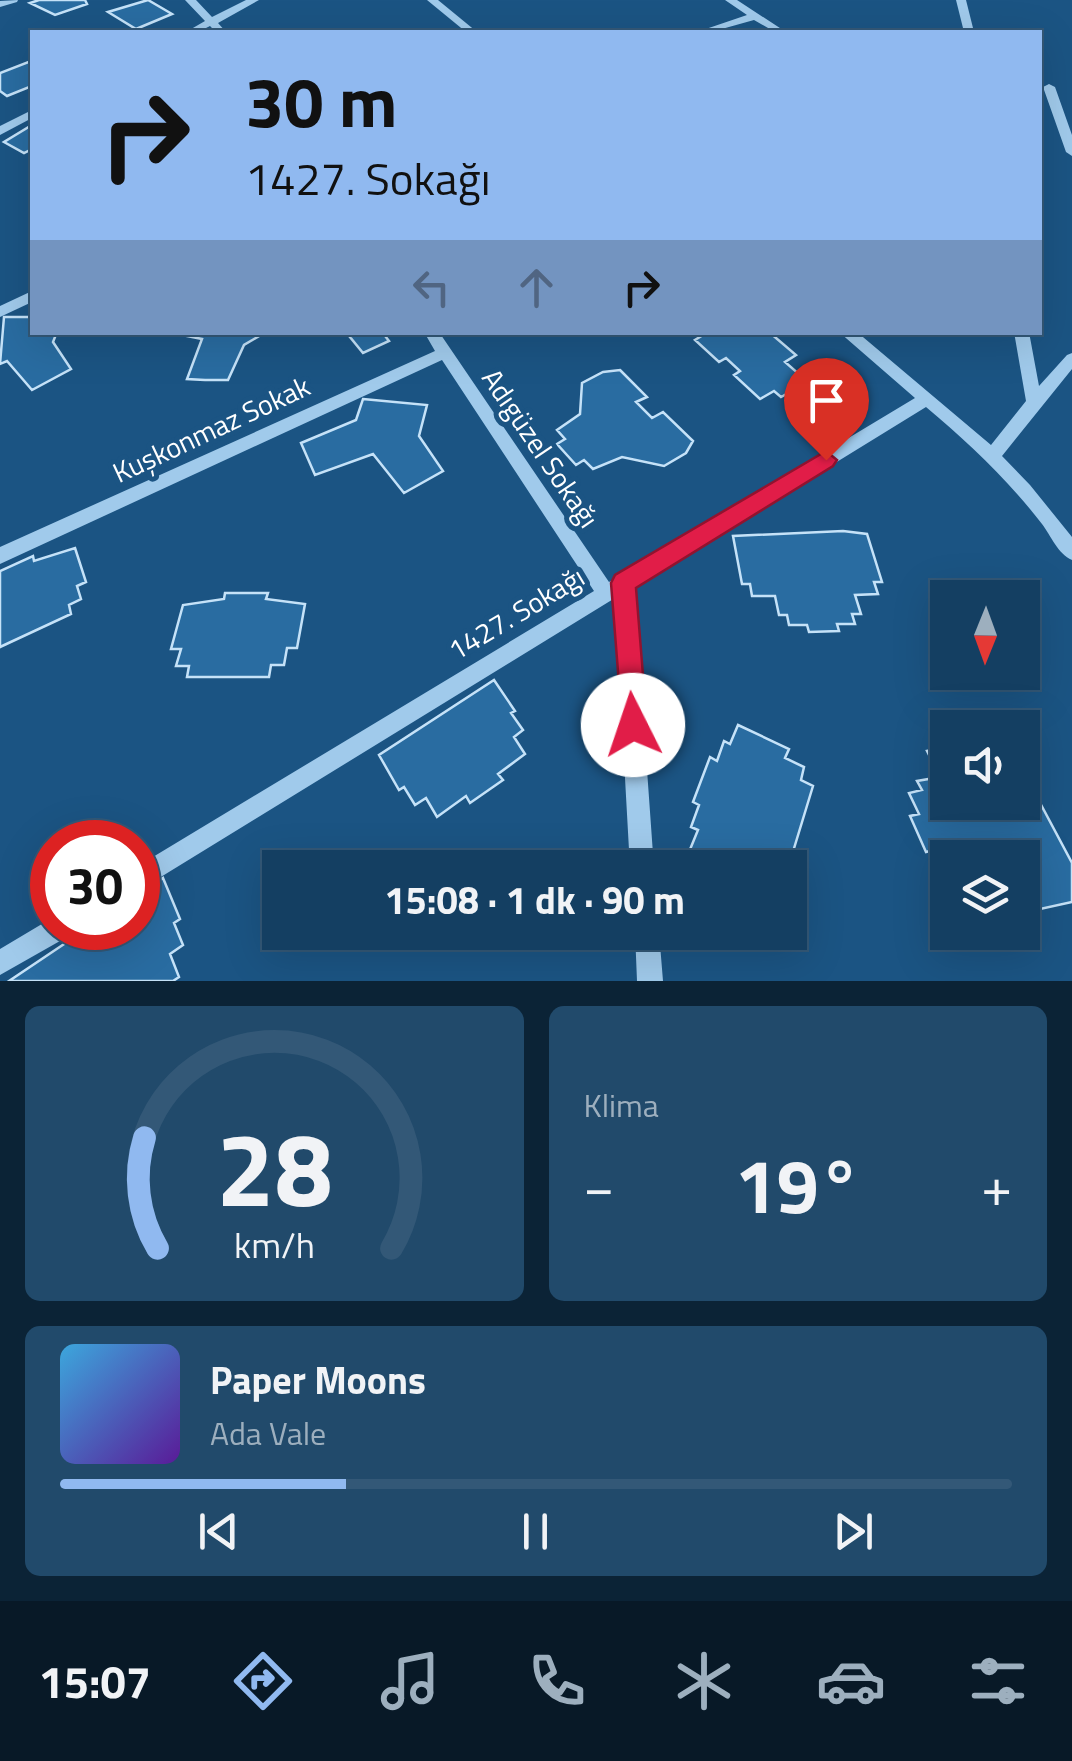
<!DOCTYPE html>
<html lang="tr">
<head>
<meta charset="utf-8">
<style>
	body { margin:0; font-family:"Titillium Web",sans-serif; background:#214a6b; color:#f1f3f6; height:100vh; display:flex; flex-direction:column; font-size:38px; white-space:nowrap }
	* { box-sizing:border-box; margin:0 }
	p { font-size:32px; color:#9dafbe }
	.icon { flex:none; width:55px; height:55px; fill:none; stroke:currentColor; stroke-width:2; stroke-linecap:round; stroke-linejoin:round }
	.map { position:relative; height:981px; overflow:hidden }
	.drawer { display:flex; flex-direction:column; gap:25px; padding:25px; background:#0b2336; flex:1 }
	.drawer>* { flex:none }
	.banner { position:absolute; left:30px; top:30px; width:1012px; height:305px; border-radius:0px; box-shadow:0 10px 40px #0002,0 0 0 2px #335877; background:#90b9f0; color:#111; overflow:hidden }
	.needle { width:65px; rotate:181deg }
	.controls { position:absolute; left:930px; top:580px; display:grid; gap:20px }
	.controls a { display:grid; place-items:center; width:110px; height:110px; border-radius:0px; background:#143f62; box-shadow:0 10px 40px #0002,0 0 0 2px #335877; font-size:50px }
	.speed { position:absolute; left:30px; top:820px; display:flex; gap:20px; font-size:50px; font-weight:700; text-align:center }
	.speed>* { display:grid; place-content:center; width:130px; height:130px; border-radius:50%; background:#143f62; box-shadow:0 10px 40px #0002,0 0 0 2px #335877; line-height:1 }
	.speed .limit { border:15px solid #d22; background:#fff; color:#111 }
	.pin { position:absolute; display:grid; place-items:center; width:85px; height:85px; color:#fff; margin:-102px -42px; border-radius:50% 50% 50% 0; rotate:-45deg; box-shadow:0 0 10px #0007 }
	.pin .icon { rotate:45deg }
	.me { position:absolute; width:110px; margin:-55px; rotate:356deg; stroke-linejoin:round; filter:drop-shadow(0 0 8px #0008) }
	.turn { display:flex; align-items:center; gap:35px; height:210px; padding:0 50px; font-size:45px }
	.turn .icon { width:130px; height:130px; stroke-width:2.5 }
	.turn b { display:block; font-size:70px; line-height:85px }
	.lanes { display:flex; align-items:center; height:95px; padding:0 50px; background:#0003; justify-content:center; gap:50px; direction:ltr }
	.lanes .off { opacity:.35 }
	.big { font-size:75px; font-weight:700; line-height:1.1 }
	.drawer .tile { flex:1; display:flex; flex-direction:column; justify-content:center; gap:15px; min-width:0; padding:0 35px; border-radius:15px; background:#214a6b }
	.drawer .dial { align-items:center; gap:0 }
	.dial svg { height:260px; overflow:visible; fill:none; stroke:#335877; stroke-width:7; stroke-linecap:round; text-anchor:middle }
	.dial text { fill:#f1f3f6; stroke:none }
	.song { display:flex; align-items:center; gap:30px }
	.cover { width:120px; height:120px; border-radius:15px; background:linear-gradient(135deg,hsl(200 70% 55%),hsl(270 70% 35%)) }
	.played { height:10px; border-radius:5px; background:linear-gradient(90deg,#90b9f0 30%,#335877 30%) }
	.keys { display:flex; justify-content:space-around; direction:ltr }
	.heat { display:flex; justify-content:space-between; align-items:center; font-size:55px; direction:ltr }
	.drawer .tiles { flex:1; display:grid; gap:25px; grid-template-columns:1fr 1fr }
	.tile:last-child { grid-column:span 2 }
	.trip { position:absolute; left:262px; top:850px; width:545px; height:100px; border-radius:0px; background:#143f62; box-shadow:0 10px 40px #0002,0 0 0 2px #335877; font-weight:700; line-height:100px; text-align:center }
	.tabs { display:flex; height:160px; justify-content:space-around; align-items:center; background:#081927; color:#9dafbe }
	.tabs .icon { width:70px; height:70px }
	.tabs .selected { color:#90b9f0 }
	.tabs b { font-size:45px; color:#f1f3f6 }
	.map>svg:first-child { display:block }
	.building { fill:#296ca1; stroke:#c5e2f8; stroke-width:2.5 }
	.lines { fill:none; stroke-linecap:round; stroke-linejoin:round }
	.minor { fill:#a0caeb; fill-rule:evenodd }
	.route { fill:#e11d48; stroke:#92132f; stroke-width:2.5 }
	.labels { text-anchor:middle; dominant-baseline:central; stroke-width:10; stroke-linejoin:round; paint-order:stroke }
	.street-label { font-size:28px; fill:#fff; stroke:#1b5483 }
</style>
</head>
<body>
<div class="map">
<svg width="1072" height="981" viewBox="0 0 1072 981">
	<rect width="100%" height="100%" fill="#1b5483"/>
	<path class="building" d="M39 0H85L87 4 55 15 30 3Z
		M148 0 172 14 136 29 108 12Z
		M31 61 32 86 7 96 0 91V73Z
		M32 125V149L24 153 4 142Z
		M4 317H32V332H57L53 342 71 369 32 390 7 361 0 364Z
		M167 332H266L244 345 228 380H205L187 379 202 339Z
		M359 332H382L389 341 363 353 350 337Z
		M769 332 796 355 785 362 808 382 781 397 774 391 760 399 734 375 740 371 726 358 719 362 695 340 708 332Z
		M620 370 647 397 636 402 652 418 663 412 693 441 686 453 664 466 622 457 593 469 584 460 576 465 557 444 565 439 557 430 580 414 582 383 603 372Z
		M363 399 427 405 419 436 443 471 404 493 373 454 315 475 301 443 356 420Z
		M843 531 867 534 882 582H874L878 594 855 595 861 614H852L855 624H837L839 631 809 632 807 625H789L787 615H779L775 596H752L750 584H742L733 536Z
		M75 548 86 582 77 586 81 599 69 605 71 614 0 647V571L33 556 34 561Z
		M225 593H268L266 599 305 604 297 648H287L284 665H271L269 677H187L189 666H176L181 649H171L183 605 224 599Z
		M494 680 515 711 511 713 523 730 514 737 525 754 498 774 503 780 470 803 466 796 437 817 426 798 415 805 404 787 399 790 379 755Z
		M738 725 789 749 785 758 804 767 801 780 813 786 788 868H719L689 852 698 830 691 827 699 805 693 802 710 757 717 761 724 741 730 744Z
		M948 738V802H1022V769L1072 863V902L1022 913V858H948L944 873 934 850 926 852 910 816 919 814 909 793 922 790 917 781 940 777 927 751 942 748 938 739Z
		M163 878 180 919 174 923 183 945 170 954 179 977 173 981H9L88 928H138V895Z"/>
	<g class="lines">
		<path class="minor" d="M18 0 17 2 0 7V1Z
			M185 0H196L212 17 246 0H259L218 23 226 32H216L210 26 198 32H186L205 21Z
			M427 0H438L477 32H466Z
			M725 0H737L786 32H775L754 20 711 32H697L747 15Z
			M956 0H966L974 32H964Z
			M1049 84 1055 87 1072 135V156L1066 152 1043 87Z
			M32 110V118L0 135V126Z
			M32 291V302L0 317V306Z
			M424 332H439L609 582 915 398 839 332H857L991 445 1026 401 1014 332H1029L1039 386 1067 355 1072 353V369L1002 456 1030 485 1072 537V560C1058 554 1051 536 1042 524 1008 480 969 443 926 407L634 587 654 868H630L615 598 138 891V866L594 591 442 360 0 564V547L435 351Z
			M52 918V928H70L67 937 0 975V949Z
			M635 932H659L663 981H637Z"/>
	</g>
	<path class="route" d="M826 451 837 460 833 466 636 588 647 725 643 735 633 739 623 735 611 583 615 575Z"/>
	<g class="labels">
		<g class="street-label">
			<text transform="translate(211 429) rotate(-25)">Kuşkonmaz Sokak</text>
			<text transform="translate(541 448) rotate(56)">Adıgüzel Sokağı</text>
			<text transform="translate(516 613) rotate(-31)">1427. Sokağı</text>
		</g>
	</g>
</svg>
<div class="controls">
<a><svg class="needle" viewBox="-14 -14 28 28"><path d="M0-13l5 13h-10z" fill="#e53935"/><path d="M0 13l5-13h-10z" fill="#9dafbe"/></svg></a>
<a><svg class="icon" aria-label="sound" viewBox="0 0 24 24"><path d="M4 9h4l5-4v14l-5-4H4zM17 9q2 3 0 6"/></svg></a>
<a><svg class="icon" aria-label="layers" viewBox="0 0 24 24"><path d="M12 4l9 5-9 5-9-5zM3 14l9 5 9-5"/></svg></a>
</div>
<div class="speed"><div class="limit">30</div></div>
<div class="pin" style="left:826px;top:460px;background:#d93025"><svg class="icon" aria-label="arrive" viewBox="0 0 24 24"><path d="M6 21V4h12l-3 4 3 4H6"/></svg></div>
<svg class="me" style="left:633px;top:725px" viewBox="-20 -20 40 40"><circle r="19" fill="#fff"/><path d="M0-13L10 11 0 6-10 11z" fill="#e11d48"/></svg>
<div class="trip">15:08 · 1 dk · 90 m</div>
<div class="banner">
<div class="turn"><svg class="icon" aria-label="right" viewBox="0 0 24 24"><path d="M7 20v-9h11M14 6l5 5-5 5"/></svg><div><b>30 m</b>1427. Sokağı</div></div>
<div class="lanes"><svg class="icon off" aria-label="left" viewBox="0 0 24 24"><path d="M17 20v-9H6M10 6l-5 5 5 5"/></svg><svg class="icon off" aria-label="ahead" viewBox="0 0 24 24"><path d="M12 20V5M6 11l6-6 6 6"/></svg><svg class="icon" aria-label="right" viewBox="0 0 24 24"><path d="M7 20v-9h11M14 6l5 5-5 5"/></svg></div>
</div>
</div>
<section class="drawer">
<div class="tiles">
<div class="tile dial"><svg viewBox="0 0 100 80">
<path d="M14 69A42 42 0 1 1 86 69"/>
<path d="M14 69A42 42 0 0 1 10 35" stroke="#90b9f0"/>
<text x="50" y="56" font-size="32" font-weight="700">28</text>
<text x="50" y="72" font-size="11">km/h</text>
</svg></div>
<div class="tile"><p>Klima</p>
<div class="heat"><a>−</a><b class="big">19°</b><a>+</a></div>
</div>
<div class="tile">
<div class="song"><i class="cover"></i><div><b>Paper Moons</b><p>Ada Vale</p></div></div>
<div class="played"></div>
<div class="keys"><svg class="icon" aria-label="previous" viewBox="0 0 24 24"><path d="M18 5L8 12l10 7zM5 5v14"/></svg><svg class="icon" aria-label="pause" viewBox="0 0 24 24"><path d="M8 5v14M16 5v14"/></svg><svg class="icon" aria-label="next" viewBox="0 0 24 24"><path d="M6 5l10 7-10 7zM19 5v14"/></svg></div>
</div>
</div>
</section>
<nav class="tabs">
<b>15:07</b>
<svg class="icon selected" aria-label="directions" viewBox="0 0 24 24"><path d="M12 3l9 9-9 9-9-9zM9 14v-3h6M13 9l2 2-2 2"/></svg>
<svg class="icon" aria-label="music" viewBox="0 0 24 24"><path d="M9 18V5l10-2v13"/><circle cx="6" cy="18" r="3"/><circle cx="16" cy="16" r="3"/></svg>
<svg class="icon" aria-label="phone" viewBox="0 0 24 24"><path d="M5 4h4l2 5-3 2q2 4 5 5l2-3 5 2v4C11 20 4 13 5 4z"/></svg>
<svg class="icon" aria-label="climate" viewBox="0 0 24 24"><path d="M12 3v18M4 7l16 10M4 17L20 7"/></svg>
<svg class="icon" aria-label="car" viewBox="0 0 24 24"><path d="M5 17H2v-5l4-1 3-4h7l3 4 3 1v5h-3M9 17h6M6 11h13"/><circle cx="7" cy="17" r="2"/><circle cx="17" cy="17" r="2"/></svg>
<svg class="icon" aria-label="filters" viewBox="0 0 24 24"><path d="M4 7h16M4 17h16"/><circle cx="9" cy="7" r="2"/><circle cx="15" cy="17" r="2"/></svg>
</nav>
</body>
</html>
